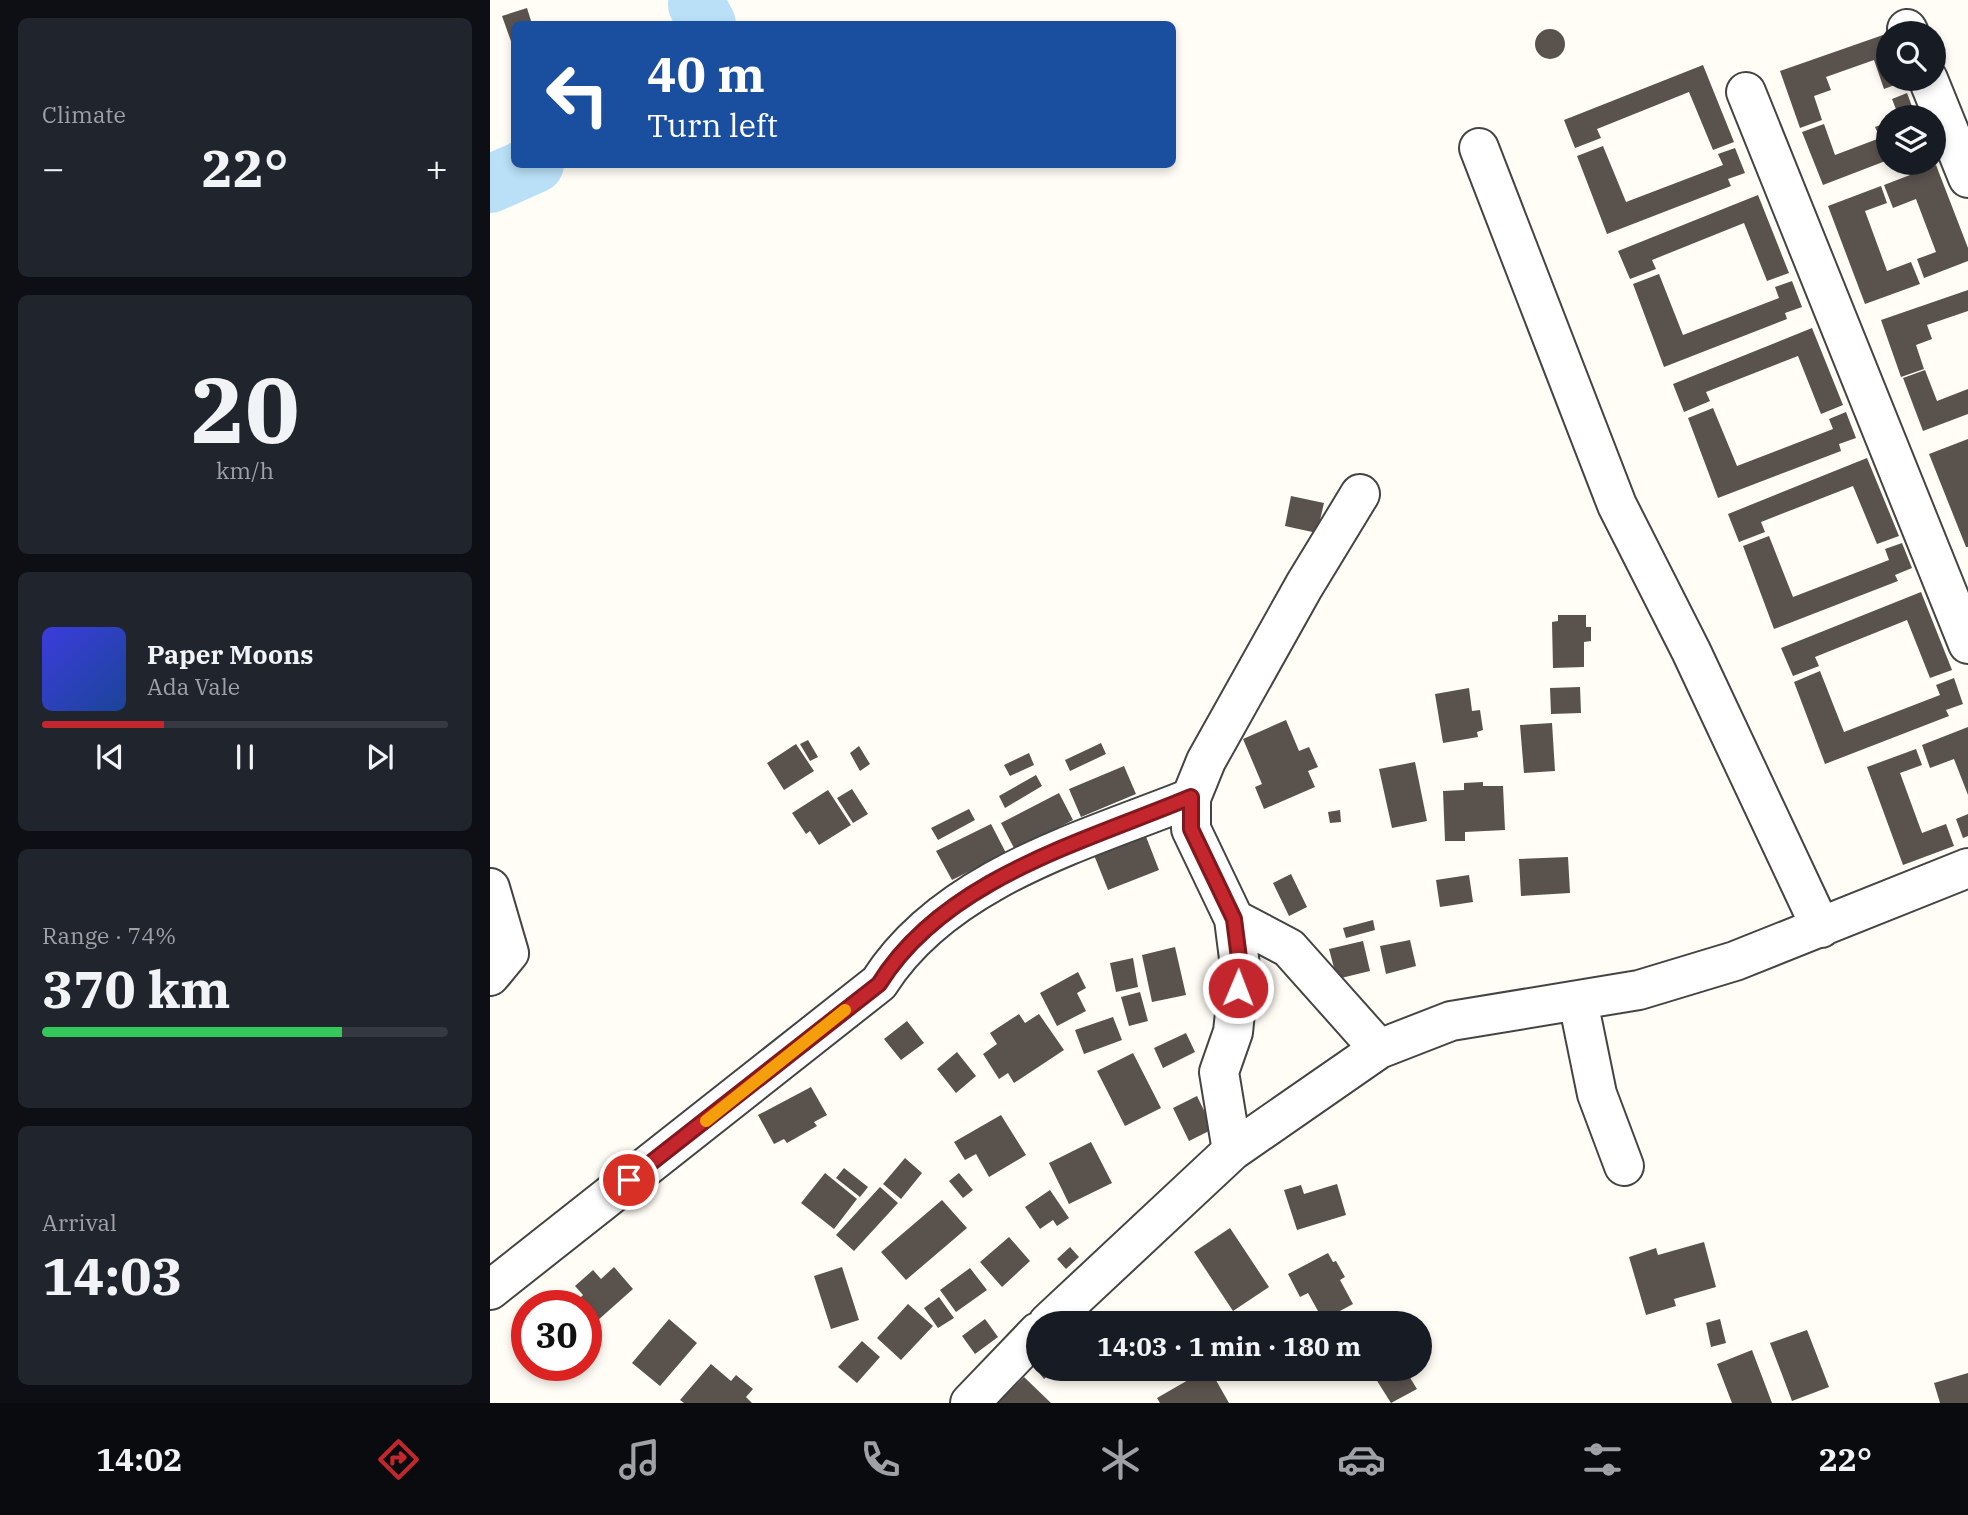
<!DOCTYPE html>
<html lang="en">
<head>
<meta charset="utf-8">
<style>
	body { margin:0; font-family:"IBM Plex Serif",serif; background:#20242c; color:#f1f3f6; height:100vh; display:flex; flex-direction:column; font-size:26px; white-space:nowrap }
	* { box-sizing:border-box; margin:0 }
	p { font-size:23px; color:#9ea1a6 }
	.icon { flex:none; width:38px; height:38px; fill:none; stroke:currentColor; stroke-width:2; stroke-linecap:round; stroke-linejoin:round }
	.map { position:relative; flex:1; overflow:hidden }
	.details { display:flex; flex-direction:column; gap:18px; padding:18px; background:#0d0f14; width:490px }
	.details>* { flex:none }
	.banner { position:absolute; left:21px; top:21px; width:665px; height:147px; border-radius:10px; box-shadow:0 4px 10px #0003; background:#1a4fa0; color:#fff; overflow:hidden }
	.tools { position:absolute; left:1386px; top:21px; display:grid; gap:14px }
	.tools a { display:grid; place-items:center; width:70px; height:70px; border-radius:50%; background:#171b24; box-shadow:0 4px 10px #0003; font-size:35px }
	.speed { position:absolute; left:21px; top:1290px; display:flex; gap:14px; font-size:35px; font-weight:700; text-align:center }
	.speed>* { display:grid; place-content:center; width:91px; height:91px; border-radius:50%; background:#171b24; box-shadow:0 4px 10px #0003; line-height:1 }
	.speed .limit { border:10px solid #d22; background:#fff; color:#111 }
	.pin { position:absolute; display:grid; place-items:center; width:60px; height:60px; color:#fff; margin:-30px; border:4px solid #fff; border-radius:50%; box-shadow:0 2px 7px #0007 }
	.me { position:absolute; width:77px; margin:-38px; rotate:1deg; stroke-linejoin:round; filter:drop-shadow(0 0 5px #0008) }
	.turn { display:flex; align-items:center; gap:24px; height:147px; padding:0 21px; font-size:32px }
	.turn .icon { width:91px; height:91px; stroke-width:2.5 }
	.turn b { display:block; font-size:49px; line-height:60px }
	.big { font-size:52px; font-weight:800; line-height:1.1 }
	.details .tile { flex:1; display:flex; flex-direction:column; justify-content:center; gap:10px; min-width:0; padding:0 24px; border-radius:10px; background:#20242c }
	.details .dial { align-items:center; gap:0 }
	.dial b { font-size:91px; line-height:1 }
	.song { display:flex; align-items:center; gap:21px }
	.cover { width:84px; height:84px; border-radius:10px; background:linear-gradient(135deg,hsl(240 70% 55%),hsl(220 70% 35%)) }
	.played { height:7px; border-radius:4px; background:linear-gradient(90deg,#c4262e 30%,#363941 30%) }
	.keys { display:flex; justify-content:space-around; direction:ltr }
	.heat { display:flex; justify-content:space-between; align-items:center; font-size:38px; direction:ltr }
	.charge { height:10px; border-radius:5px; background:linear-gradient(90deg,#34c759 74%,#363941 0) }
	.trip { position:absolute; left:536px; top:1311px; width:406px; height:70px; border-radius:35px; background:#171b24; box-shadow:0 4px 10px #0003; font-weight:800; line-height:70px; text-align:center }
	.tab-bar { display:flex; height:112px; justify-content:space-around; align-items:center; background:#090b0e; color:#9ea1a6 }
	.tab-bar .icon { width:49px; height:49px }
	.tab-bar .current { color:#c4262e }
	.tab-bar b { font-size:32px; color:#f1f3f6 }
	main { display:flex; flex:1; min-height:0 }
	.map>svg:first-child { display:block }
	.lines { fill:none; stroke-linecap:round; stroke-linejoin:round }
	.river { stroke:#b9e0f7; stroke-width:58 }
	.building { fill:#5a524d }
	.minor-casing { stroke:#444; stroke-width:42 }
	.minor { stroke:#fff; stroke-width:38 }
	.route-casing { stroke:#7f191e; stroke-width:18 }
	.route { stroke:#c4262e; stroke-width:12 }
	.slow { stroke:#f59e0b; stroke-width:12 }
</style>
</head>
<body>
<main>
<section class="details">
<div class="tile"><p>Climate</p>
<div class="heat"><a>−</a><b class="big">22°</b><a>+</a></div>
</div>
<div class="tile dial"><b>20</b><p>km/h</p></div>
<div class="tile">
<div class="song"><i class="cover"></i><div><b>Paper Moons</b><p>Ada Vale</p></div></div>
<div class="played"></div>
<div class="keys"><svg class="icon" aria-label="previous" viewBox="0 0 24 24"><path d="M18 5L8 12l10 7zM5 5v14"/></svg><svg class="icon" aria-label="pause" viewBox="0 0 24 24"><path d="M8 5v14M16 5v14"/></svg><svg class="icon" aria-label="next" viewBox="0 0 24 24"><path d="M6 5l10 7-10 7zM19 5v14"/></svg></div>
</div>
<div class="tile"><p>Range · 74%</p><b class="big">370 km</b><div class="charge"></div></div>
<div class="tile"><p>Arrival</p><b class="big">14:03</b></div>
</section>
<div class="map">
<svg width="1478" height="1403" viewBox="0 0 1478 1403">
	<rect width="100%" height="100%" fill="#fffdf5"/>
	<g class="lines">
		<path class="river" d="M208 0 207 5 217 24
			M0 184 45 164"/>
	</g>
	<path class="building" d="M37 8 42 24H24V43L22 44 12 16Z
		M1045 44a15 15 0 1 1 30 0a15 15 0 1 1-30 0Z
		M1393 35 1398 49V79H1409L1410 83 1394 89 1384 60 1336 77 1341 90 1324 96 1332 120 1310 128 1290 71Z
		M1213 65 1244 142 1223 150 1199 92 1107 129 1111 138 1085 148 1074 120Z
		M1417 93 1426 117H1409L1402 99Z
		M1398 122V160L1333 185 1312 132 1334 124 1345 155 1390 138 1385 127Z
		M1113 146 1136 202 1233 165 1228 154 1245 148 1255 173 1238 179 1241 186 1117 234 1087 156Z
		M1446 165 1478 248V261L1434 278 1427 259 1446 252 1426 199 1403 208 1394 185Z
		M1391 186 1397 203 1375 211 1397 271 1421 262 1430 284 1375 304 1338 206Z
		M1268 195 1299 273 1277 281 1254 223 1162 260 1166 269 1140 279 1128 251Z
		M1169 274 1193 335 1289 298 1285 287 1302 281 1312 307 1295 313 1297 319 1174 367 1143 284Z
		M1478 290V311L1437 325 1442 339 1426 345 1434 369 1411 377 1391 320Z
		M1322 328 1353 405 1331 414 1308 356 1216 392 1220 401 1194 412 1183 384Z
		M1435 370 1447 401 1478 389V414L1433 431 1413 378Z
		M1223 408 1247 466 1343 429 1339 419 1356 412 1366 438 1349 444 1351 451 1228 498 1198 418Z
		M1478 439V547H1476L1439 454Z
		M1377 458 1409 536 1387 544 1363 486 1271 522 1275 532 1249 542 1238 514Z
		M801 496 834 503 827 533 795 526Z
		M1279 536 1303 597 1399 560 1395 549 1412 543 1422 568 1405 575 1408 581 1284 629 1253 546Z
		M1431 592 1462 670 1440 678 1417 620 1325 657 1329 666 1303 676 1291 648Z
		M1068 615H1096V627H1101V641L1094 642V667L1063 668 1062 622 1068 621Z
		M1330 671 1354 732 1450 695 1446 685 1464 678 1473 704 1456 710 1459 716 1335 764 1304 682Z
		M1090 687 1091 713 1061 714 1060 688Z
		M979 688 982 711 990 710 993 730 987 732 988 737 953 743 945 694Z
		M796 720 809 751 819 747 828 767 818 771 825 787 774 809 765 787 772 784 753 739Z
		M1062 723 1065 771 1034 773 1030 725Z
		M1478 727V795L1464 759 1440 768 1432 745Z
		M318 740 328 757 320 761 310 744Z
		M611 743 616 754 580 771 575 760Z
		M306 744 324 771 294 790 277 763Z
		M369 746 380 764 370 771 360 753Z
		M1426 749 1432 765 1410 773 1432 833 1456 824 1464 846 1413 865 1377 767Z
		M539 753 544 765 520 776 514 765Z
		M925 762 937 821 902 828 889 769Z
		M634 766 646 794 591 817 579 789Z
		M546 775 552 786 515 808 509 796Z
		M993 782V786H1013L1015 830 975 832V841H955L953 791 974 790V783Z
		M362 789 378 814 363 823 347 798Z
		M338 790 361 825 329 845 320 831 316 834 302 813Z
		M569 793 583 820 525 850 511 823Z
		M479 809 485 820 448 840 441 828Z
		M850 810 851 822 840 823 838 812Z
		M1478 814V836L1473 838 1466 819Z
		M501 824 516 853 462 880 446 851Z
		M655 834 669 870 618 890 604 855Z
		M1078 857 1080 893 1031 896 1029 859Z
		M801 874 817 907 799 916 783 883Z
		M979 875 983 902 950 907 946 880Z
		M883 920 885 930 856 938 853 928Z
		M920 940 926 966 896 974 890 946Z
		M873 941 880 971 847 979 839 949Z
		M685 947 696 995 662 1002 652 955Z
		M643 958 648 987 626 992 620 963Z
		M588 972 596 988 587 993 596 1011 567 1026 550 993Z
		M650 992 658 1021 639 1026 631 997Z
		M529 1014 535 1023 549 1014 574 1050 524 1083 518 1073 509 1079 493 1054 507 1044 500 1033Z
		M623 1017 632 1040 594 1054 585 1030Z
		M417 1021 434 1043 411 1060 394 1039Z
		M696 1033 705 1052 673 1068 664 1048Z
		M467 1052 486 1076 466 1093 447 1069Z
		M643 1053 671 1108 635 1126 607 1071Z
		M321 1087 337 1115 324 1122 327 1126 297 1143 294 1139 284 1144 268 1115Z
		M707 1096 723 1129 699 1141 683 1108Z
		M511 1115 536 1155 499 1177 486 1154 475 1160 464 1142Z
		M601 1142 622 1183 579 1204 559 1163Z
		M415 1158 432 1173 411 1199 393 1184Z
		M354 1168 378 1187 370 1197 346 1178Z
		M335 1173 367 1199 344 1229 311 1203Z
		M469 1173 483 1190 473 1198 459 1181Z
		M847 1184 856 1215 807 1230 794 1190 811 1185 814 1194Z
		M390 1187 408 1203 364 1251 346 1235Z
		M560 1190 579 1218 567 1226 563 1220 550 1229 535 1207Z
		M452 1200 477 1228 416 1280 391 1252Z
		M740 1228 779 1287 743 1311 704 1252Z
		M519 1237 540 1261 512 1287 490 1262Z
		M1214 1242 1226 1287 1184 1299 1186 1306 1156 1315 1139 1257 1166 1248 1168 1255Z
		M580 1247 589 1257 576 1269 567 1259Z
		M838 1253 843 1262 846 1261 855 1277 850 1280 863 1304 833 1320 818 1293 810 1297 798 1274Z
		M124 1267 143 1289 98 1329 96 1306H82L93 1295 85 1286 103 1270 111 1279Z
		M352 1267 369 1320 341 1329 324 1276Z
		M480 1268 497 1290 466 1312 450 1290Z
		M449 1297 464 1318 448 1328 434 1308Z
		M418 1304 443 1326 411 1360 387 1338Z
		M179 1319 207 1343 170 1386 142 1363Z
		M495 1319 508 1337 485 1354 472 1336Z
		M1230 1319 1236 1343 1221 1347 1216 1323Z
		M1317 1330 1339 1387 1302 1401 1280 1343Z
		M372 1341 390 1357 367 1383 348 1367Z
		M1262 1350 1282 1403H1242L1227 1364Z
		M548 1353V1368H567L554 1379 539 1360Z
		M221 1364 241 1381 246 1375 263 1389 256 1397 262 1403H194L190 1400Z
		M719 1368 739 1403H670L667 1398Z
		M879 1368H914L927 1389 901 1403Z
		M1478 1373V1403H1450L1444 1383Z
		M534 1377 561 1403H508Z"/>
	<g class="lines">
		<defs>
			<path id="minor" d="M1417 29 1419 33
				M1438 79 1478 178
				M1256 92 1478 644
				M989 148 1127 505 1201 651 1331 928
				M0 888 19 953 0 976
				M744 919 799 948 889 1049
				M1088 1001 1107 1094 1134 1166
				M742 1151 729 1072 743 1032 750 966 744 919 701 829V798L716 761 814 586 870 494
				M0 1290 389 983C455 879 593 841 701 798
				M558 1323 742 1151 889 1049 961 1021 1149 990 1245 961 1478 868
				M480 1403 548 1332"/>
		</defs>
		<use href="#minor" class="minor-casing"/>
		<use href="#minor" class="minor"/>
	</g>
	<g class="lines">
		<defs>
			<path id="route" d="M139 1180 389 984C454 879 593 842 701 797V829L744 919 750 966 748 988"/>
		</defs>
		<use href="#route" class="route-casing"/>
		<use href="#route" class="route"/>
		<path class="slow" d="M216 1121 355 1010"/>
	</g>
</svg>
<div class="tools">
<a><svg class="icon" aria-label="search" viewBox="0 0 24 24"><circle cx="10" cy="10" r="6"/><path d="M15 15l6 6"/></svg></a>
<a><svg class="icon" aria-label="layers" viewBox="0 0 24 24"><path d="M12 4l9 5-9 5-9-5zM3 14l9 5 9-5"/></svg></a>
</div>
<div class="speed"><div class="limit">30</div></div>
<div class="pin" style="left:139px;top:1180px;background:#d93025"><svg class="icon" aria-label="arrive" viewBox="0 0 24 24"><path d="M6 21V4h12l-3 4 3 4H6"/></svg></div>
<svg class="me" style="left:748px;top:988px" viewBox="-20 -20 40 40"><circle r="17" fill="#c4262e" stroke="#fff" stroke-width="3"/><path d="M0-11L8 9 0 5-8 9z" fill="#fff"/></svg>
<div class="trip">14:03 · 1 min · 180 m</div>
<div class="banner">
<div class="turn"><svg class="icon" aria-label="left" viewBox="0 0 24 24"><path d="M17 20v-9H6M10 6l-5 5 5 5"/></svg><div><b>40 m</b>Turn left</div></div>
</div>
</div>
</main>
<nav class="tab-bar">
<b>14:02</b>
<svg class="icon current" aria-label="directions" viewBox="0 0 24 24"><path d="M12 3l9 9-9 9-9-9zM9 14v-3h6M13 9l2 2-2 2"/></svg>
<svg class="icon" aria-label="music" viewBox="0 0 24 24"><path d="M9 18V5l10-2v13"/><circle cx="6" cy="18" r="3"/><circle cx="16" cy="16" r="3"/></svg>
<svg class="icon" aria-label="phone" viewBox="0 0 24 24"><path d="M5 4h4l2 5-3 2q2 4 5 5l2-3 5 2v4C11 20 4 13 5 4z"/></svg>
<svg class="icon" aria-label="climate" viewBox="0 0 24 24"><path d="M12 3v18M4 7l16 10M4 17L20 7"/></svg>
<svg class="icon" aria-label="car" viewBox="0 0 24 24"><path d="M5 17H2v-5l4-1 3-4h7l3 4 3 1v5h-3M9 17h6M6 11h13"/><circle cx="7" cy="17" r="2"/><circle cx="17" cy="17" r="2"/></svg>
<svg class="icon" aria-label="filters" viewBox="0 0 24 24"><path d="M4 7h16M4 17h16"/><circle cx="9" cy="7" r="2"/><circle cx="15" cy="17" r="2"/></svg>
<b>22°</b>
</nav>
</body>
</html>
